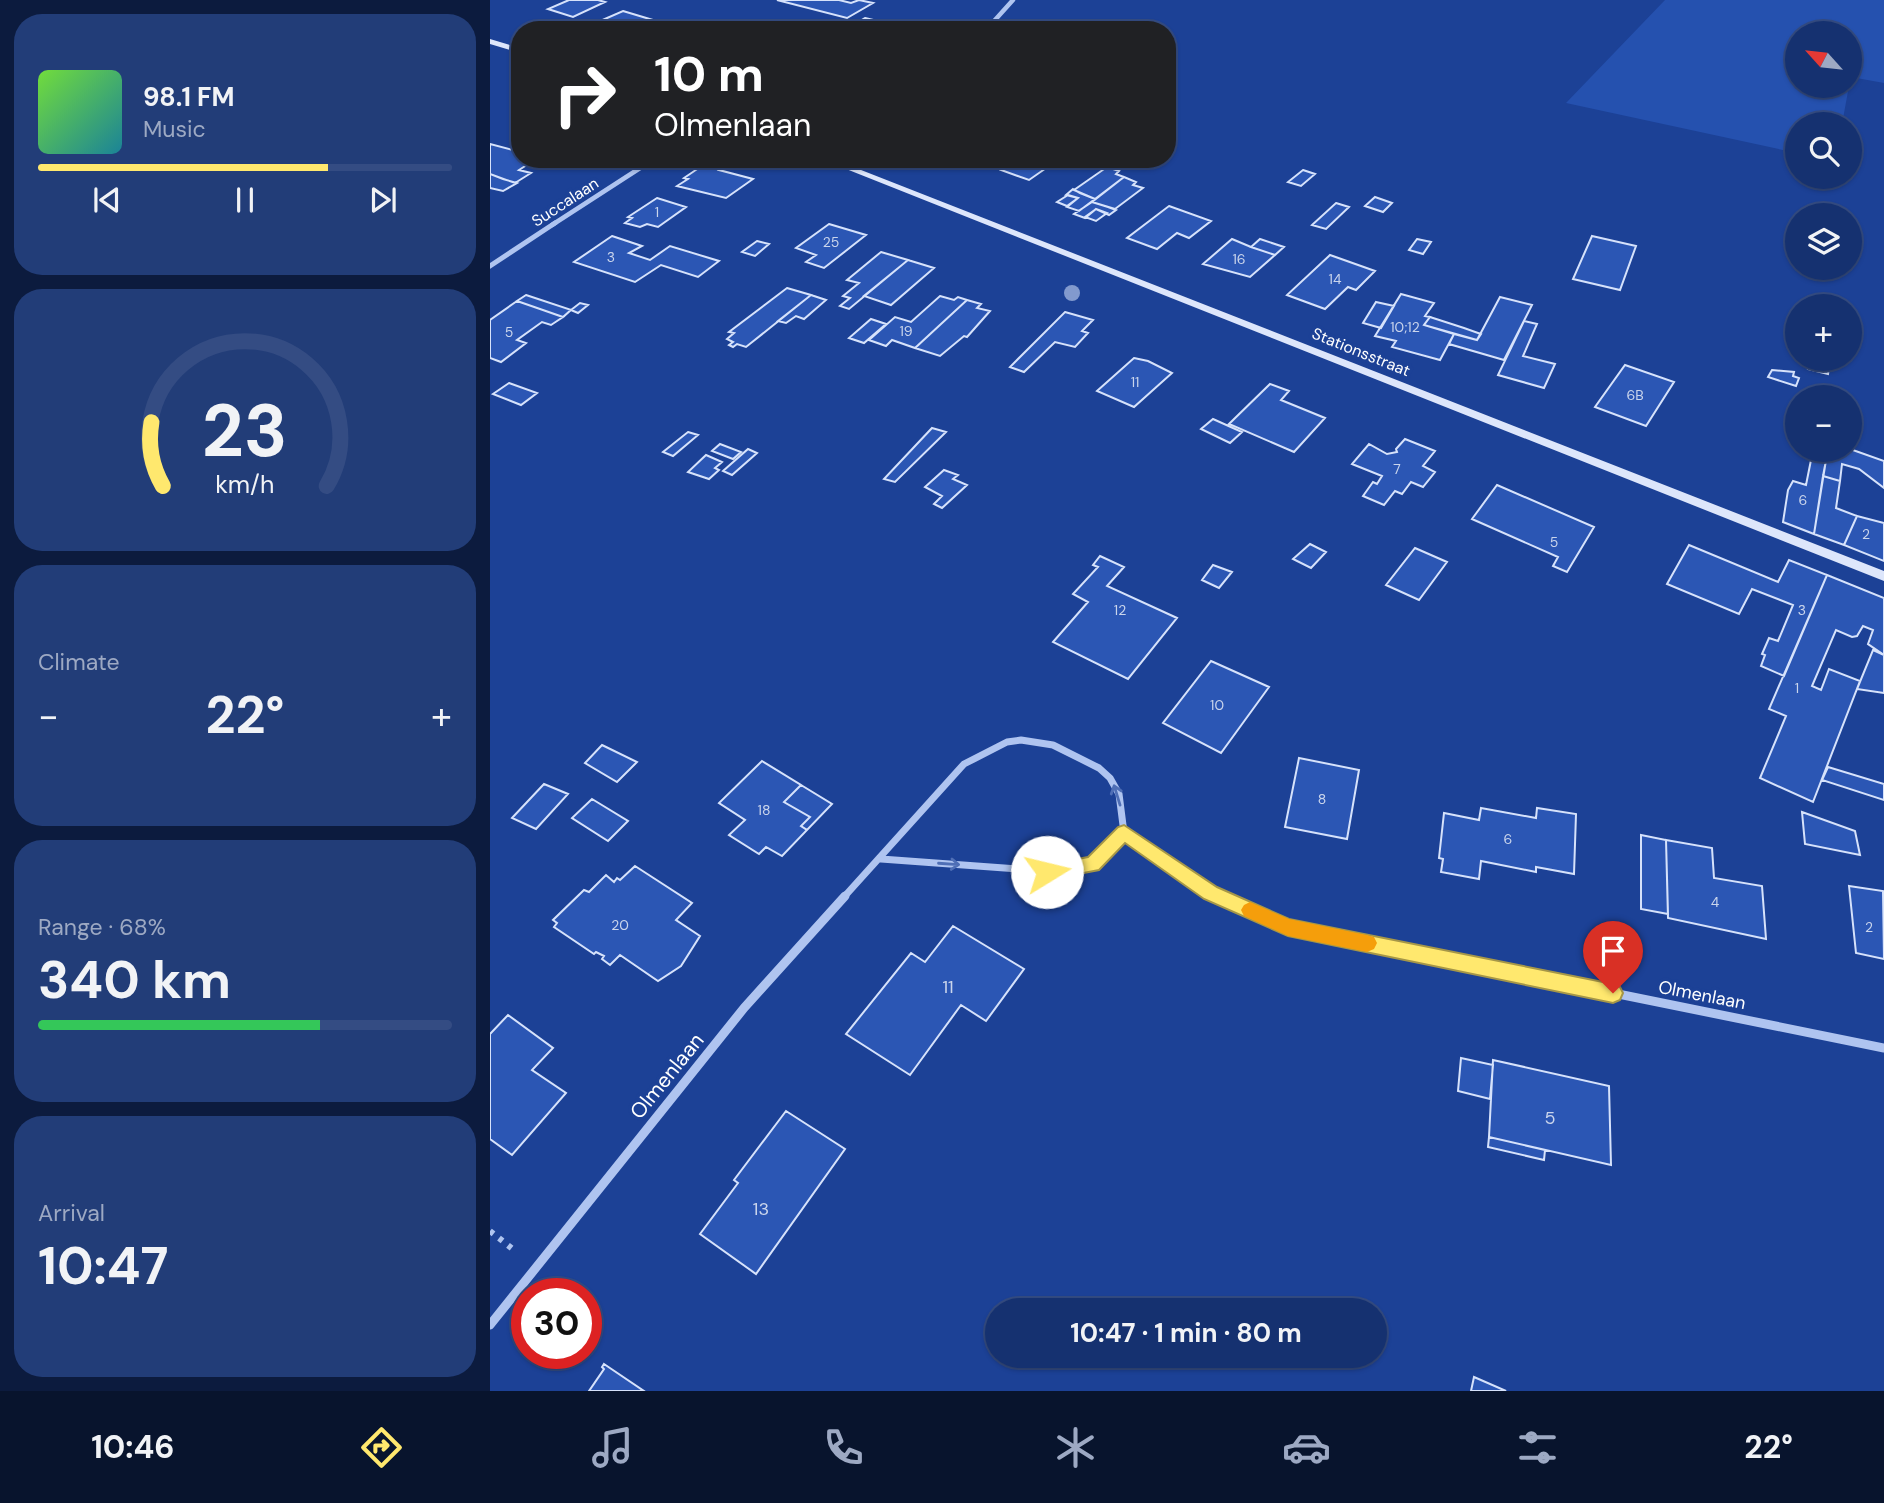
<!DOCTYPE html>
<html lang="en">
<head>
<meta charset="utf-8">
<style>
	body { margin:0; font-family:"DM Sans",sans-serif; background:#223d78; color:#f1f3f6; height:100vh; display:flex; flex-direction:column; font-size:26px; white-space:nowrap }
	* { box-sizing:border-box; margin:0 }
	p { font-size:23px; color:#9da9c3 }
	.icon { flex:none; width:38px; height:38px; fill:none; stroke:currentColor; stroke-width:2; stroke-linecap:round; stroke-linejoin:round }
	.map { position:relative; flex:1; overflow:hidden }
	.drawer { display:flex; flex-direction:column; gap:14px; padding:14px; background:#0c1b3e; width:490px }
	.drawer>* { flex:none }
	.hud { position:absolute; left:21px; top:21px; width:665px; height:147px; border-radius:28px; box-shadow:0 2px 5px #0004,0 0 0 2px #344c83; background:#202124; color:#fff; overflow:hidden }
	.needle { width:46px; rotate:297deg }
	.fabs { position:absolute; left:1295px; top:21px; display:grid; gap:14px }
	.fabs a { display:grid; place-items:center; width:77px; height:77px; border-radius:50%; background:#153170; box-shadow:0 2px 5px #0004,0 0 0 2px #344c83; font-size:35px }
	.speed { position:absolute; left:21px; top:1278px; display:flex; gap:14px; font-size:35px; font-weight:700; text-align:center }
	.speed>* { display:grid; place-content:center; width:91px; height:91px; border-radius:50%; background:#153170; box-shadow:0 2px 5px #0004,0 0 0 2px #344c83; line-height:1 }
	.speed .limit { border:10px solid #d22; background:#fff; color:#111 }
	.pin { position:absolute; display:grid; place-items:center; width:60px; height:60px; color:#fff; margin:-72px -30px; border-radius:50% 50% 50% 0; rotate:-45deg; box-shadow:0 0 7px #0007 }
	.pin .icon { rotate:45deg }
	.me { position:absolute; width:77px; margin:-38px; rotate:81deg; stroke-linejoin:round; filter:drop-shadow(0 0 5px #0008) }
	.turn { display:flex; align-items:center; gap:24px; height:147px; padding:0 28px; font-size:32px }
	.turn .icon { width:91px; height:91px; stroke-width:2.5 }
	.turn b { display:block; font-size:49px; line-height:60px }
	.big { font-size:52px; font-weight:700; line-height:1.1 }
	.drawer .widget { flex:1; display:flex; flex-direction:column; justify-content:center; gap:10px; min-width:0; padding:0 24px; border-radius:28px; background:#223d78 }
	.drawer .dial { align-items:center; gap:0 }
	.dial svg { height:182px; overflow:visible; fill:none; stroke:#344c83; stroke-width:7; stroke-linecap:round; text-anchor:middle }
	.dial text { fill:#f1f3f6; stroke:none }
	.song { display:flex; align-items:center; gap:21px }
	.cover { width:84px; height:84px; border-radius:10px; background:linear-gradient(135deg,hsl(100 70% 55%),hsl(190 70% 35%)) }
	.played { height:7px; border-radius:4px; background:linear-gradient(90deg,#ffe86e 70%,#344c83 70%) }
	.keys { display:flex; justify-content:space-around; direction:ltr }
	.heat { display:flex; justify-content:space-between; align-items:center; font-size:38px; direction:ltr }
	.charge { height:10px; border-radius:5px; background:linear-gradient(90deg,#34c759 68%,#344c83 0) }
	.trip { position:absolute; left:495px; top:1298px; width:402px; height:70px; border-radius:35px; background:#153170; box-shadow:0 2px 5px #0004,0 0 0 2px #344c83; font-weight:700; line-height:70px; text-align:center }
	.tabs { display:flex; height:112px; justify-content:space-around; align-items:center; background:#08142d; color:#9da9c3 }
	.tabs .icon { width:49px; height:49px }
	.tabs .on { color:#ffe86e }
	.tabs b { font-size:32px; color:#f1f3f6 }
	main { display:flex; flex:1; min-height:0 }
	.map>svg:first-child { display:block }
	.green { fill:#2551af }
	.building { fill:#2b56b4; stroke:#d6e2fb; stroke-width:2 }
	.lines { fill:none; stroke-linecap:round; stroke-linejoin:round }
	.path { stroke:#afc4f0; stroke-width:6; stroke-dasharray:4.5 7; stroke-linecap:butt }
	.street-far3 { stroke:#afc4f0; stroke-width:4.5 }
	.street-far2 { stroke:#afc4f0; stroke-width:5 }
	.street-far1 { stroke:#afc4f0; stroke-width:7 }
	.street { stroke:#afc4f0; stroke-width:9 }
	.secondary { fill:#dde6fb; fill-rule:evenodd }
	.tree { fill:#829ace }
	.oneway { stroke:#4f6fb6 }
	.route { fill:#ffe86e; stroke:#a69748; stroke-width:2 }
	.slow { fill:#f59e0b }
	.labels { text-anchor:middle; dominant-baseline:central; stroke-width:7; stroke-linejoin:round; paint-order:stroke }
	.number-label { font-size:14px; fill:#cad5ec }
	.far-street-label { font-size:16px; fill:#fff; stroke:#1c4196 }
	.near-number-label { font-size:18px; fill:#cad5ec }
	.street-label { font-size:18px; fill:#fff; stroke:#1c4196 }
	.near-street-label { font-size:21px; fill:#fff; stroke:#1c4196 }
</style>
</head>
<body>
<main>
<section class="drawer">
<div class="widget">
<div class="song"><i class="cover"></i><div><b>98.1 FM</b><p>Music</p></div></div>
<div class="played"></div>
<div class="keys"><svg class="icon" aria-label="previous" viewBox="0 0 24 24"><path d="M18 5L8 12l10 7zM5 5v14"/></svg><svg class="icon" aria-label="pause" viewBox="0 0 24 24"><path d="M8 5v14M16 5v14"/></svg><svg class="icon" aria-label="next" viewBox="0 0 24 24"><path d="M6 5l10 7-10 7zM19 5v14"/></svg></div>
</div>
<div class="widget dial"><svg viewBox="0 0 100 80">
<path d="M14 69A42 42 0 1 1 86 69"/>
<path d="M14 69A42 42 0 0 1 9 41" stroke="#ffe86e"/>
<text x="50" y="56" font-size="32" font-weight="700">23</text>
<text x="50" y="72" font-size="11">km/h</text>
</svg></div>
<div class="widget"><p>Climate</p>
<div class="heat"><a>−</a><b class="big">22°</b><a>+</a></div>
</div>
<div class="widget"><p>Range · 68%</p><b class="big">340 km</b><div class="charge"></div></div>
<div class="widget"><p>Arrival</p><b class="big">10:47</b></div>
</section>
<div class="map">
<svg width="1394" height="1391" viewBox="0 0 1394 1391">
	<rect width="100%" height="100%" fill="#1c4196"/>
	<path class="green" d="M1175 0H1394V83L1361 77 1360 83V33H1307V86H1359L1352 124H1307V153L1076 103Z"/>
	<path class="building" d="M79 0H108L115 2 83 17 58 9Z
		M287 0H349L361 3 369 0 383 3 357 18Z
		M133 11 163 20 142 30H115L101 25Z
		M375 18 396 23 386 30H355Z
		M0 144 30 152V159H46L29 170 41 173 25 183 0 174Z
		M222 159 239 163 229 170 263 179 236 198 187 186 198 179 194 178Z
		M526 159H569L539 180 511 170Z
		M617 167 629 171 626 174 634 177 605 199 584 190Z
		M813 170 825 174 811 186 798 182Z
		M0 174 13 179 27 183 13 191 0 188Z
		M634 177 646 182 643 185 653 188 625 209 602 202Z
		M583 189 590 193 605 199 589 211 577 207 588 198 576 195Z
		M578 195 588 198 577 206 567 202Z
		M885 197 902 203 893 212 875 206Z
		M167 198 196 207 168 227 157 224 150 227 135 223 142 218 138 217Z
		M602 202 618 207 626 210 619 215 606 209 595 218 584 214Z
		M846 203 859 207 836 229 822 225Z
		M679 206 721 221 699 238 687 233 667 249 637 238Z
		M606 209 617 213 606 221 595 217Z
		M339 224 376 235 334 268 316 262 326 255 306 248Z
		M122 236 152 246 139 253 160 260 180 246 229 261 208 277 171 265 145 282 84 262Z
		M1102 236 1146 246 1130 290 1083 279Z
		M742 239 761 247 785 255 760 277 713 264Z
		M770 239 794 247 785 255 761 247Z
		M927 239 941 242 933 254 919 250Z
		M267 241 279 244 265 256 252 252Z
		M391 252 418 260 359 309 350 306 360 298 353 296 369 283 357 280Z
		M840 255 885 271 866 290 858 287 835 309 797 295Z
		M418 260 444 268 401 305 374 296Z
		M297 288 321 295 256 347 247 344 243 347 239 345 243 342 237 339 244 333 239 332Z
		M911 294 944 303 935 316 940 317 934 325 964 334 950 360 902 347 906 341 885 336Z
		M36 295 81 310 90 303 98 305 88 313 81 310 73 317 27 301Z
		M321 295 336 300 314 319 306 316 296 323 288 321Z
		M450 296 464 300 468 297 477 300 425 348 402 340 396 346 379 340 405 317 421 322Z
		M1010 297 1042 305 1014 360 959 344 964 334 987 340Z
		M477 300 491 304 487 308 500 311 477 337 474 336 450 356 425 348Z
		M27 301 73 317 61 325 52 322 27 340 36 343 11 362 0 358V320Z
		M886 302 904 306 891 328 873 323Z
		M575 312 603 320 592 331 598 333 585 347 565 342 534 372 520 367Z
		M940 317 974 328 991 334 987 340 934 325Z
		M381 319 396 324 374 343 359 338Z
		M1034 321 1047 324 1033 356 1065 364 1054 388 1008 375Z
		M644 358 658 361 682 373 644 407 607 391Z
		M1320 359H1337L1340 362 1338 374 1318 369Z
		M1135 365 1184 382 1156 426 1105 407Z
		M1282 370 1304 372 1303 376 1309 378 1306 386 1278 377Z
		M19 383 47 393 31 405 3 394Z
		M780 384 799 391 791 400 835 418 804 452 739 424Z
		M723 419 752 432 740 443 711 429Z
		M442 428 456 432 405 482 394 479Z
		M198 432 208 435 183 456 173 452Z
		M915 439 945 451 933 466 945 472 933 487 921 482 912 494 905 491 894 505 873 496 883 482 887 484 892 476 862 464 879 444 897 454 907 452 906 449Z
		M230 444 251 452 243 459 222 451Z
		M258 449 267 453 242 475 233 471Z
		M1360 449 1394 461V488L1369 469 1352 464 1350 481 1333 476 1338 450Z
		M1323 450 1337 454 1324 534 1293 522 1298 490 1303 481 1316 485Z
		M216 455 232 462 225 468 229 470 219 479 198 472Z
		M454 470 468 475 463 479 477 485 452 508 444 504 452 496 435 487Z
		M1333 476 1350 481 1346 508 1367 516 1354 545 1324 534Z
		M1007 485 1104 527 1077 572 1063 566 1068 557 982 519Z
		M1367 516 1394 523V561L1354 545Z
		M820 544 836 552 821 568 803 559Z
		M1199 545 1288 582 1299 560 1337 575 1294 676 1271 666 1275 655 1272 654 1279 638 1288 641 1303 605 1262 589 1249 614 1177 584Z
		M925 548 957 562 929 600 896 585Z
		M610 556 634 567 617 586 687 618 638 679 563 642 598 602 583 594 608 567 603 565Z
		M723 565 742 572 729 588 712 580Z
		M1337 575 1394 598V655L1378 644 1383 630 1373 626 1367 636 1362 637 1346 630 1322 686 1331 690 1339 669 1370 681 1323 802 1270 778 1296 716 1279 709Z
		M1383 650 1394 655V693L1367 689Z
		M721 661 779 687 731 753 673 723Z
		M112 745 147 762 127 782 95 763Z
		M809 758 869 770 857 839 795 827Z
		M272 761 311 785 294 802 320 817 311 826 317 830 292 856 276 847 269 854 239 835 255 820 229 803Z
		M1338 767 1394 784V800L1332 780Z
		M54 784 78 794 46 829 22 818Z
		M311 785 342 804 317 830 311 826 320 817 294 802Z
		M102 799 138 821 118 841 82 818Z
		M991 808 1046 818 1047 808 1086 814 1084 874 1046 867V872L991 861 989 879 951 872 953 859 949 858 954 813 989 820Z
		M1312 812 1365 831 1370 855 1315 844Z
		M1151 835 1176 840 1178 914 1151 909Z
		M1176 840 1222 848 1224 878 1272 886 1276 939 1178 918Z
		M145 866 202 903 186 920 210 936 191 966 168 981 130 955 120 965 112 959 114 956 106 952 104 954 64 927 67 923 63 920 94 890 99 892 116 875 124 882 127 878 130 880Z
		M1359 886 1393 891 1394 959 1366 953Z
		M463 926 534 969 496 1021 471 1005 420 1075 356 1034 421 953 435 962Z
		M18 1015 63 1048 42 1070 76 1093 22 1155 0 1139V1034Z
		M971 1058 1003 1065 1000 1099 968 1091Z
		M1003 1060 1119 1086 1121 1165 999 1137Z
		M296 1111 355 1149 266 1274 210 1234 248 1183 244 1180Z
		M999 1137 1055 1150 1054 1160 998 1147Z
		M114 1364 154 1391H99L114 1369 112 1367Z
		M984 1377 1016 1391H981Z"/>
	<g class="lines">
		<path class="path" d="M0 1231 24 1250"/>
		<path class="street-far3" d="M496 30 523 0
			M62 225 164 159"/>
		<path class="street-far2" d="M0 266 65 223"/>
		<path class="street-far1" d="M634 833 731 897
			M354 897 474 764 517 742 531 740 563 745 609 768 620 778 629 794 634 833 603 864 557 871 391 859"/>
		<path class="street" d="M727 896 798 927 1394 1048
			M0 1325 254 1008 355 896"/>
		<path class="secondary" d="M0 39 30 48V53L0 44Z
			M331 159H343L1394 571V581Z"/>
	</g>
	<circle class="tree" cx="582" cy="293" r="8"/>
	<defs><path id="oneway-shaft" d="M-6 0H5M1.5-3L5.5 0L1.5 3" fill="none" stroke-width="1.6" stroke-linecap="round" stroke-linejoin="round" transform="scale(1.75)"/></defs>
	<g class="oneway">
		<use href="#oneway-shaft" transform="translate(627 795) rotate(-107)"/>
		<use href="#oneway-shaft" transform="translate(459 864) rotate(4)"/>
	</g>
	<path class="route" d="M634 825 727 887 799 919 1123 984 1130 987 1133 993 1130 1000 1123 1003 798 936 714 899 635 843 609 870 557 880 551 877 548 872 551 866 598 857 628 827Z"/>
	<path class="slow" d="M760 902 799 919 877 935 884 937 887 943 884 949 877 952 798 936 754 916 751 910 754 905Z"/>
	<g class="labels">
		<g class="number-label">
			<text x="167" y="212">1</text>
			<text x="341" y="242">25</text>
			<text x="121" y="257">3</text>
			<text x="749" y="259">16</text>
			<text x="845" y="279">14</text>
			<text x="915" y="327">10;12</text>
			<text x="416" y="331">19</text>
			<text x="19" y="332">5</text>
			<text x="645" y="382">11</text>
			<text x="1145" y="395">6B</text>
			<text x="907" y="469">7</text>
			<text x="1313" y="500">6</text>
			<text x="1376" y="534">2</text>
			<text x="1064" y="542">5</text>
			<text x="630" y="610">12</text>
			<text x="1312" y="610">3</text>
			<text x="1307" y="688">1</text>
			<text x="727" y="705">10</text>
			<text x="832" y="799">8</text>
			<text x="274" y="810">18</text>
			<text x="1018" y="839">6</text>
			<text x="1225" y="902">4</text>
			<text x="130" y="925">20</text>
			<text x="1379" y="927">2</text>
		</g>
		<g class="far-street-label">
			<text transform="translate(75 202) rotate(-33)">Succalaan</text>
			<text transform="translate(871 352) rotate(22)">Stationsstraat</text>
		</g>
		<g class="near-number-label">
			<text x="458" y="987">11</text>
			<text x="1060" y="1118">5</text>
			<text x="271" y="1209">13</text>
		</g>
		<g class="street-label">
			<text transform="translate(1212 995) rotate(11)">Olmenlaan</text>
		</g>
		<g class="near-street-label">
			<text transform="translate(177 1076) rotate(-51)">Olmenlaan</text>
		</g>
	</g>
</svg>
<div class="fabs">
<a><svg class="needle" viewBox="-14 -14 28 28"><path d="M0-13l5 13h-10z" fill="#e53935"/><path d="M0 13l5-13h-10z" fill="#9da9c3"/></svg></a>
<a><svg class="icon" aria-label="search" viewBox="0 0 24 24"><circle cx="10" cy="10" r="6"/><path d="M15 15l6 6"/></svg></a>
<a><svg class="icon" aria-label="layers" viewBox="0 0 24 24"><path d="M12 4l9 5-9 5-9-5zM3 14l9 5 9-5"/></svg></a>
<a>+</a>
<a>−</a>
</div>
<div class="speed"><div class="limit">30</div></div>
<div class="pin" style="left:1123px;top:993px;background:#d93025"><svg class="icon" aria-label="arrive" viewBox="0 0 24 24"><path d="M6 21V4h12l-3 4 3 4H6"/></svg></div>
<svg class="me" style="left:557px;top:872px" viewBox="-20 -20 40 40"><circle r="19" fill="#fff"/><path d="M0-13L10 11 0 6-10 11z" fill="#ffe86e"/></svg>
<div class="trip">10:47 · 1 min · 80 m</div>
<div class="hud">
<div class="turn"><svg class="icon" aria-label="right" viewBox="0 0 24 24"><path d="M7 20v-9h11M14 6l5 5-5 5"/></svg><div><b>10 m</b>Olmenlaan</div></div>
</div>
</div>
</main>
<nav class="tabs">
<b>10:46</b>
<svg class="icon on" aria-label="directions" viewBox="0 0 24 24"><path d="M12 3l9 9-9 9-9-9zM9 14v-3h6M13 9l2 2-2 2"/></svg>
<svg class="icon" aria-label="music" viewBox="0 0 24 24"><path d="M9 18V5l10-2v13"/><circle cx="6" cy="18" r="3"/><circle cx="16" cy="16" r="3"/></svg>
<svg class="icon" aria-label="phone" viewBox="0 0 24 24"><path d="M5 4h4l2 5-3 2q2 4 5 5l2-3 5 2v4C11 20 4 13 5 4z"/></svg>
<svg class="icon" aria-label="climate" viewBox="0 0 24 24"><path d="M12 3v18M4 7l16 10M4 17L20 7"/></svg>
<svg class="icon" aria-label="car" viewBox="0 0 24 24"><path d="M5 17H2v-5l4-1 3-4h7l3 4 3 1v5h-3M9 17h6M6 11h13"/><circle cx="7" cy="17" r="2"/><circle cx="17" cy="17" r="2"/></svg>
<svg class="icon" aria-label="filters" viewBox="0 0 24 24"><path d="M4 7h16M4 17h16"/><circle cx="9" cy="7" r="2"/><circle cx="15" cy="17" r="2"/></svg>
<b>22°</b>
</nav>
</body>
</html>
